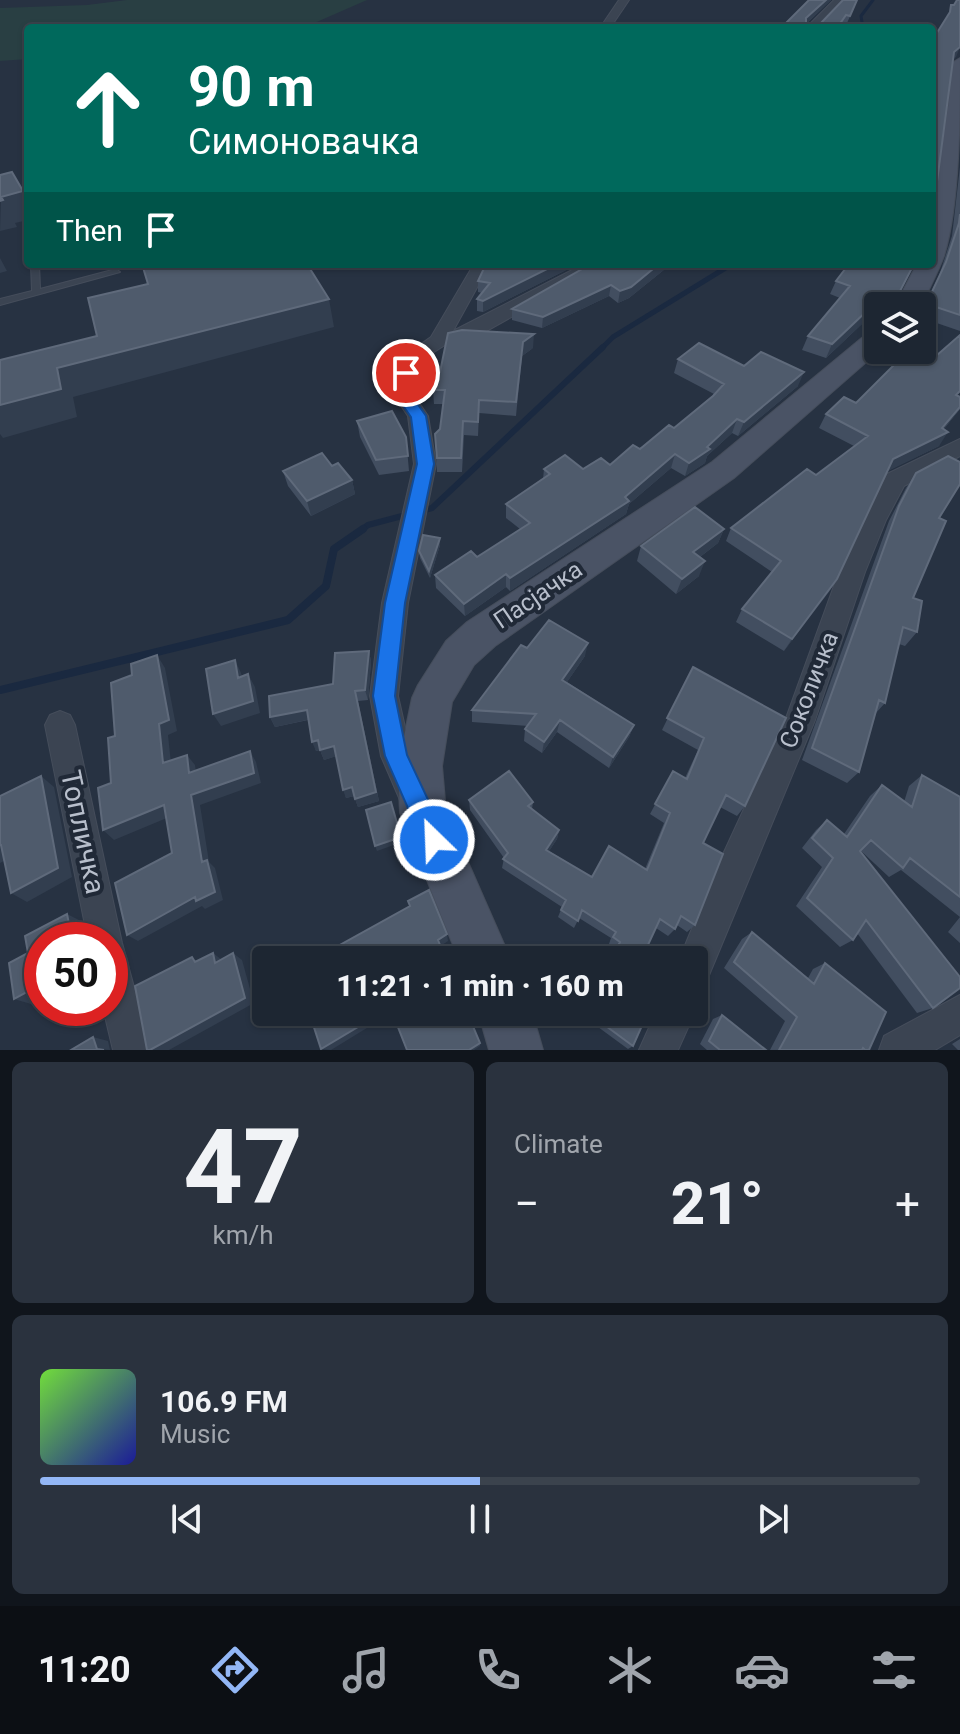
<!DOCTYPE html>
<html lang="en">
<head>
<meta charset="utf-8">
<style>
	body { margin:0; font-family:Roboto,sans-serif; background:#2a323e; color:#f1f3f6; height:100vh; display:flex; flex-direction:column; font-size:30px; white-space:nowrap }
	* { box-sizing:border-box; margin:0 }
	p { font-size:26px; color:#a0a5ac }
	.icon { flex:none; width:44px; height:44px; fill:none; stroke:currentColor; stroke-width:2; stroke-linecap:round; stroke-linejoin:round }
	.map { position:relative; height:1050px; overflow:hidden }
	.drawer { display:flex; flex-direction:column; gap:12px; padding:12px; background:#10151c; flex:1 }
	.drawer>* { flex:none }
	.guide { position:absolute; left:24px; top:24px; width:912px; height:244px; border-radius:8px; box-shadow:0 2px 6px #0004,0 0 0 2px #3b434d; background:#00695c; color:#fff; overflow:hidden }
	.controls { position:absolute; left:864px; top:292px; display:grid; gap:16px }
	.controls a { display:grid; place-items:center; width:72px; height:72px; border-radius:8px; background:#1d2632; box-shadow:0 2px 6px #0004,0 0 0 2px #3b434d; font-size:40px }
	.speed { position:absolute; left:24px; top:922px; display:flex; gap:16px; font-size:40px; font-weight:700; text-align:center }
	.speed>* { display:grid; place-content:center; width:104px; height:104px; border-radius:50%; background:#1d2632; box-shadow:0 2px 6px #0004,0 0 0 2px #3b434d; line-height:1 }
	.speed .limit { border:12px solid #d22; background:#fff; color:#111 }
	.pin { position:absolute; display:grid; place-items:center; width:68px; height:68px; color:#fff; margin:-34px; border:4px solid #fff; border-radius:50%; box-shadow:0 2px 8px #0007 }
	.me { position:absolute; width:88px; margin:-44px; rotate:336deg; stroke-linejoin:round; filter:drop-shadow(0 0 6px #0008) }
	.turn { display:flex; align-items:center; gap:28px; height:168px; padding:0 32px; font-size:36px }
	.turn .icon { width:104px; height:104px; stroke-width:2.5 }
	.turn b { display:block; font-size:56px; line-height:68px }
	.then { display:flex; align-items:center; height:76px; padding:0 32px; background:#0003; gap:16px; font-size:30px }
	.big { font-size:60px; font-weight:800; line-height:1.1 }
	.drawer .widget { flex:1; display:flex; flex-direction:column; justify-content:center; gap:12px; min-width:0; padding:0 28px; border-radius:12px; background:#2a323e }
	.drawer .dial { align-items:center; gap:0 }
	.dial b { font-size:104px; line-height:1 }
	.song { display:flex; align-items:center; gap:24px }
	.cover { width:96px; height:96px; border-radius:12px; background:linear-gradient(135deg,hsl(100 70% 55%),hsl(240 70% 35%)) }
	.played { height:8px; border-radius:4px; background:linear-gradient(90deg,#93b7f6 50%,#3b434d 50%) }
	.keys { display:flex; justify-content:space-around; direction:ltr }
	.heat { display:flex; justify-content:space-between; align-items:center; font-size:44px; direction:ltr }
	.drawer .tiles { flex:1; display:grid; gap:12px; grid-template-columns:1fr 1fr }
	.widget:last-child { grid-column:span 2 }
	.trip { position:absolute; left:252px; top:946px; width:456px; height:80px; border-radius:8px; background:#1d2632; box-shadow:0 2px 6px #0004,0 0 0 2px #3b434d; font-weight:800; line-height:80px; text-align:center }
	.menu { display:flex; height:128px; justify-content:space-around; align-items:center; background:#0c0f14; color:#a0a5ac }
	.menu .icon { width:56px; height:56px }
	.menu .selected { color:#93b7f6 }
	.menu b { font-size:36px; color:#f1f3f6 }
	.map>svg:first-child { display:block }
	.green { fill:#293f43 }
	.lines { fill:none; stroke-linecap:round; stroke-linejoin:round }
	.stream-far3 { stroke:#1a2940; stroke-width:3 }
	.stream-far2 { stroke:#1a2940; stroke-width:5 }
	.stream-far1 { stroke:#1a2940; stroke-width:6 }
	.stream { stroke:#1a2940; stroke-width:8 }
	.service-casing { stroke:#454d5b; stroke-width:2 }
	.minor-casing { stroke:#454d5b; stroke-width:2 }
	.secondary-casing { stroke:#454d5b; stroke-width:2 }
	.service { fill:#3b4452; fill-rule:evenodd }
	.minor { fill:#3b4452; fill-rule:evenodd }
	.secondary { fill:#4a5365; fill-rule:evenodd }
	.wall { fill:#424e60 }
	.shaded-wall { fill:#323e4f }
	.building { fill:#4f5b6c; stroke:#5f6a7b; stroke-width:2 }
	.route { fill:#1a73e8; stroke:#114b97; stroke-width:2 }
	.labels { text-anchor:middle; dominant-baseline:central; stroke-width:8; stroke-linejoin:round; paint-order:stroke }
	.street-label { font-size:24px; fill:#b8bfcc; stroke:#202937 }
	.near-street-label { font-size:28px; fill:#b8bfcc; stroke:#202937 }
</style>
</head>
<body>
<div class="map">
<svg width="960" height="1050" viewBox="0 0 960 1050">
	<rect width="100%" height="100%" fill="#273242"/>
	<path class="green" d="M127 0H367L303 28H28V59L0 61V8L87 5Z"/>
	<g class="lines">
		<path class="stream-far3" d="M863 28 861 16 873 0"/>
		<path class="stream-far2" d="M601 349 613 337 732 264"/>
		<path class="stream-far1" d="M360 531 368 525 432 508 603 347"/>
		<path class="stream" d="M0 690 288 620 326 586 334 549 363 529"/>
		<defs>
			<path id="service" d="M31 264H39L40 289 116 269 120 272 0 305V299L32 291Z"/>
			<path id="minor" d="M619 0H629L610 28H600Z
				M834 0H844L817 28H806Z
				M474 264H490L453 331 584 264H605L476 337 445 345 423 359 416 373 413 394 428 416 436 464 408 603 398 696 411 754 427 789 422 800 411 805 400 800 381 756 370 696 382 603 414 464 408 416 393 394 396 373 405 355 431 337Z
				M960 439V456L904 486 886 520 865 572 815 720 707 980 694 985V960H679L719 863 786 718 839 572 884 480 887 474Z
				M60 711 70 715 75 725 122 943 151 1050H113L103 1008H110V940H88L45 725 50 715Z
				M960 995V1035L935 1050H879L884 1036Z
				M694 1010 695 1012 678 1050H639L656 1012Z"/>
			<path id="secondary" d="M960 58C960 115 960 204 944 256 938 272 929 289 921 306H895L917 264H932V210L949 101 952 63Z
				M878 330 880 350 734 478 495 646 474 665 452 702 442 766 446 812 511 960H459L400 813 398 766 412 698 418 685 446 641 467 622 712 462 869 332Z
				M478 1012H532L543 1050H489Z"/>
		</defs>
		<use href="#service" class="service-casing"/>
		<use href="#minor" class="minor-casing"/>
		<use href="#secondary" class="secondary-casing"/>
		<use href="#service" class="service"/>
		<use href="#minor" class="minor"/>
		<use href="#secondary" class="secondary"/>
	</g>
	<path class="wall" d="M809 0H831L807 23H821L857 1 847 23 781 28Z
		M960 167V331L922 318V306H878V323L876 326 864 322 826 358 802 350 808 336 840 298 830 294 836 281 899 293 930 294 939 276 952 236Z
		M486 264H578L483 312 477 311V299L482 293 478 292V281Z
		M591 264H666L665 269 629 298 618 303 609 296 542 328 512 320V309Z
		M533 348 522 356 516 416 479 413 478 436 464 435 462 472H437L435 434 440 429 443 404H434L433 390Z
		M678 359 744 366 798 386 738 436 732 433 707 456 705 463 685 476 671 468 629 504 626 514 510 591 506 587 465 616 436 588 435 575 477 557 520 529 506 518V504L543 479 544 469H583L610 465 674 428 714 394 674 373Z
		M960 395 959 396 960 397V409L944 429 939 446 887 471 837 579 784 651 736 622 742 609 772 572 726 541 731 528 816 475 854 446 819 428 826 414 856 403Z
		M357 421 406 437 409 471 379 475 360 437Z
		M332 466 352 480 355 494 311 516 288 486 283 471Z
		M916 473 939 518 913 598 917 632 905 646 899 644 885 703 875 714 859 772 847 783 802 760 889 521 906 488Z
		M724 529 718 543 700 557 699 576 676 594 637 561 641 546Z
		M440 538V545L430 578 420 558 419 551Z
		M527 648 585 656 567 682 634 725 629 737 609 768 557 732 542 753 524 741 525 729 528 726 472 722V710Z
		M369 651 371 662 368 700 358 701 379 801 358 807 354 796 346 798 336 756 324 760 320 750 316 751 308 720 275 727 270 717 333 684Z
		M693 667 745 806 737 816 720 807 703 843 695 925 687 932 677 925 675 929 668 936 656 928 641 960H610L615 948 609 944 611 938 579 918 574 928 558 917 562 907 502 868 504 858 470 810 469 800 533 802 532 809 559 830 557 839 549 851 592 877 645 869 664 823 650 814 673 771 685 778 698 750 662 730Z
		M922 775 960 797V943L948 932 960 917 901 870 889 877 860 850 933 1008 917 1013 857 933 853 940 840 947 796 906 822 867 802 848 816 830 827 820 844 834 870 796 882 785 904 802 909 786Z
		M752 932 808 978 813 969 825 963 869 1050H770L785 1021 724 968 742 939Z
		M585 1012H648L633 1046 628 1049 583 1016Z
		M722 1015 766 1050H707L700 1044 713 1019Z
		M960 1039V1050H958L952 1044Z"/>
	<path class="shaded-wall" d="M826 0H831L804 26 806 18Z
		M960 47 956 57 949 63 954 52Z
		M23 191 28 202V220L15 223 17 227 0 231 1 197Z
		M0 258 7 271 0 273Z
		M557 264H578L483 312V301Z
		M659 264H666L665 269 629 298 618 303 620 291Z
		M611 285 609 296 542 328 543 317Z
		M329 299 334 327 73 397 77 417 3 438 0 434V405L57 368Z
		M870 308 864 322 826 358 832 344Z
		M534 334 533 348 522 356 516 416 523 342Z
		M804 372 798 386 738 436 744 422Z
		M960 407 957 413 936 438 948 432 939 446 884 473 893 459 942 428Z
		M737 419 732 433 707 456 705 463 685 476 689 463Z
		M675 454 671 468 629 504 626 514 510 591V578L625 497Z
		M352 480 355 494 311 516 307 501Z
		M724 529 718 543 688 566 693 552Z
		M440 538V545L430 578 429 571Z
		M705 561 699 576 676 594 682 579Z
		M506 574V587L465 616 464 604Z
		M837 579 829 592 784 651 792 639Z
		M588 643 585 656 560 692 562 680Z
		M369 651 371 662 368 700 365 690Z
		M157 655 165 668 177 731 168 735 172 773 163 763 159 724Z
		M235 660 241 673 245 691 238 678Z
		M248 674 255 687 260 713 221 726 213 714Z
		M355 691 379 801 358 807 355 799Z
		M307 710 311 719 275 727 270 717Z
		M560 720 557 732 542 753 544 742Z
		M634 725 629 737 609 768 613 757Z
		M318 740 322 749 316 751 312 742Z
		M334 746 337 756 324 760 320 750Z
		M250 751 256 762 261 783 200 805 209 862 215 868 223 900 205 909 202 906 138 941 127 935 202 862 191 795Z
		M187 755 195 765 197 783 189 773Z
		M41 776 54 787 72 877 27 902 11 893Z
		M352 787 355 796 346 798 343 790Z
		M164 805 174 815 114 840 103 830Z
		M559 830 557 839 544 859 546 850Z
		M401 837 402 842 377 851 375 846Z
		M0 845H1L17 854 0 863Z
		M67 914 81 921 85 939 87 940H79L71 934Z
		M447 934 448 941 439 947 438 940Z
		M213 953 222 960 215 963Z
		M233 953 242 960 254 1003 169 1050H150Z
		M42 984V998L31 1004 14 999Z
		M383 1012H393L331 1050 321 1049Z
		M93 1037 108 1041 110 1050 97 1049Z
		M480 1043V1046L474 1050H469Z"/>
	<path class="building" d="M809 0H826L806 18V23H821L843 0H857L850 16 846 15 837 28H781Z
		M957 0H960V47L954 52 935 197 936 248H932V36H935L950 12 951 5H954Z
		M12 172 23 191 1 197 3 200 0 201V175Z
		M960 214V315L897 294 888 306H878V311L870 308 832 344 808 336 850 286 836 281 849 264H914L899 293 931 294 946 262 959 223Z
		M142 264H307L329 299 57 368 61 389 0 405V360L97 336 88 298 148 284Z
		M486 264H557L483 301 477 299 490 283 478 281Z
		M591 264H659L631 287 620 291 611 285 543 317 512 309Z
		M462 330 534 334 523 342 516 402 479 400 478 422 463 421 461 458H437L435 434 440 429 445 390H433L434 372H440L448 333Z
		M960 335V391L956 395 960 397V407L942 428 948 432 893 459 837 579 792 639 742 609 781 561 731 528 807 469 816 475 868 436 826 414 844 397 856 403 906 353 928 363Z
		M699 343 744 366 761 352 804 372 744 422 737 419 707 447 710 449 689 463 675 454 625 497 629 501 510 578 506 574 464 604 435 575 471 551 477 557 530 523 506 504 550 474 544 469 565 455 583 469 601 458 610 465 633 445 640 449 669 425 674 428 713 396 724 384 678 359Z
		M392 411 406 437 408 456 376 460 357 421Z
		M322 453 332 466 338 463 352 480 307 501 283 471Z
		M948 456 960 462V484L939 518 946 521 913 598 922 601 917 632 903 627 885 703 879 700 859 772 812 748 899 506 916 473Z
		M695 507 724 529 693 552 705 561 682 579 641 546Z
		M423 535 440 538 429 571 419 551Z
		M549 620 588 643 562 680 634 725 613 757 560 720 544 742 525 729 536 714 472 710 521 645 527 648Z
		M369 651 365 690 355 691 376 792 355 799 352 787 343 790 334 746 320 750 318 740 312 742 307 710 270 717 269 696 333 684 335 653Z
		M157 655 169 720 159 724 163 763 187 755 189 773 250 751 254 773 191 795 202 862 207 860 215 892 196 901 195 897 127 935 115 883 172 853 164 805 103 830 98 788 111 783 108 738 115 736 111 683 132 675 131 664Z
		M235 660 238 678 248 674 253 701 213 714 206 669Z
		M693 667 786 718 745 806 726 795 703 843 723 854 695 925 681 916 675 929 660 919 641 960H611L620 942 613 937 616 932 582 910 578 921 561 910 566 900 503 859 508 853 469 800 509 771 533 802 528 806 559 830 546 850 592 877 609 846 647 870 670 813 655 804 673 771 687 779 704 738 667 718Z
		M922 775 960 797V897L910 858 903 868 871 840 860 851 960 977V988L933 1008 866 920 853 940 807 898 833 858 812 838 827 820 847 837 882 785 912 807Z
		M41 776 58 868 11 893 1 845H0V796Z
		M391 802 401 837 375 846 366 810Z
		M429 890 447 934 438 940 446 960H323L342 949 340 945 410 906 408 901Z
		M67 914 71 934 79 936V940H42V984L14 999 9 963 28 953 25 936Z
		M752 932 814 984 825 963 886 1012 869 1050H865L863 1048 862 1050H779L797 1017 734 962Z
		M213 953 215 963 233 953 245 998 150 1050H147L135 986 192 957 195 962Z
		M309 1012H383L321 1049Z
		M392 1012H467L480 1043 469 1050H407Z
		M587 1012H648L633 1046Z
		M722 1015 766 1050H720L709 1041Z
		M93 1037 97 1049 104 1050H71Z"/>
	<path class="route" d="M406 368 413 373 410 393 426 416 434 464 405 603 395 696 407 755 447 840 443 849 434 853 426 849 385 756 373 696 385 603 417 464 411 417 395 394 398 373Z"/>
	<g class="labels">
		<g class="street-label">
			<text transform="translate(538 595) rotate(-34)">Пасјачка</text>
			<text transform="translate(809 690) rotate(-69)">Соколичка</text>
		</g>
		<g class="near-street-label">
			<text transform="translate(83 832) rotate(78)">Топличка</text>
		</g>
	</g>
</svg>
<div class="controls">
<a><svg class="icon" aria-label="layers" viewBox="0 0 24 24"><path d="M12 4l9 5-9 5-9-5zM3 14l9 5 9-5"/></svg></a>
</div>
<div class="speed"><div class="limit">50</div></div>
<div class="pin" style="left:406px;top:373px;background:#d93025"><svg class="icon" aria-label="arrive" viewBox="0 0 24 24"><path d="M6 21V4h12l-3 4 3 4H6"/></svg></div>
<svg class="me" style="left:434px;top:840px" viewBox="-20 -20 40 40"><circle r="17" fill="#1a73e8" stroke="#fff" stroke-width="3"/><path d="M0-11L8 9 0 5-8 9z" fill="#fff"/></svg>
<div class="trip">11:21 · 1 min · 160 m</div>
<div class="guide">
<div class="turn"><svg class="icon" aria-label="ahead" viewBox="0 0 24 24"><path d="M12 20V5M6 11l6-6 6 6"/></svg><div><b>90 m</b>Симоновачка</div></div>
<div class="then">Then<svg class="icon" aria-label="arrive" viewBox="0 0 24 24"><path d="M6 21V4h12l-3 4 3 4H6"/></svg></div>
</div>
</div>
<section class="drawer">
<div class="tiles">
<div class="widget dial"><b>47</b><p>km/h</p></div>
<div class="widget"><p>Climate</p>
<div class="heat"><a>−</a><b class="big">21°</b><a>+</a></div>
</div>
<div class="widget">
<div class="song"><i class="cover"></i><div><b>106.9 FM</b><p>Music</p></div></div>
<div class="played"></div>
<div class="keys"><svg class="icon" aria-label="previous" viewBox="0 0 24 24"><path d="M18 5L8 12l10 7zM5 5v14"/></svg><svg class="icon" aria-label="pause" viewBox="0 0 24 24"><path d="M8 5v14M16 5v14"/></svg><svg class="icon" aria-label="next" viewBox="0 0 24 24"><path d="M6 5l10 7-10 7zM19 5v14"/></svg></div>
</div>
</div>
</section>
<nav class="menu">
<b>11:20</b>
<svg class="icon selected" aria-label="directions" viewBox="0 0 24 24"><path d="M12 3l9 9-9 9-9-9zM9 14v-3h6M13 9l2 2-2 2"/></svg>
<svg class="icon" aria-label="music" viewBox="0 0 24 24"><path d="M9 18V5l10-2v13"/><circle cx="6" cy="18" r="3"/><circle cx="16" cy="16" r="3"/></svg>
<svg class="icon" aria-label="phone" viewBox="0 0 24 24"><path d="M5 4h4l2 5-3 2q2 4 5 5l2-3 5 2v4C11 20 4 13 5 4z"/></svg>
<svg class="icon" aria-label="climate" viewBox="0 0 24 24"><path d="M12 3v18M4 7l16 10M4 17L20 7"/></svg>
<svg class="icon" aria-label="car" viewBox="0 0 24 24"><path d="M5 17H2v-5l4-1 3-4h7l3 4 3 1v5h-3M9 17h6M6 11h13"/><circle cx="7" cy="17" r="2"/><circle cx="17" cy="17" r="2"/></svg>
<svg class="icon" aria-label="filters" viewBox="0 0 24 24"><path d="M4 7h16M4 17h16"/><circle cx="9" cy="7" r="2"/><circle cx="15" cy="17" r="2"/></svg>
</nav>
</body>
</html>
